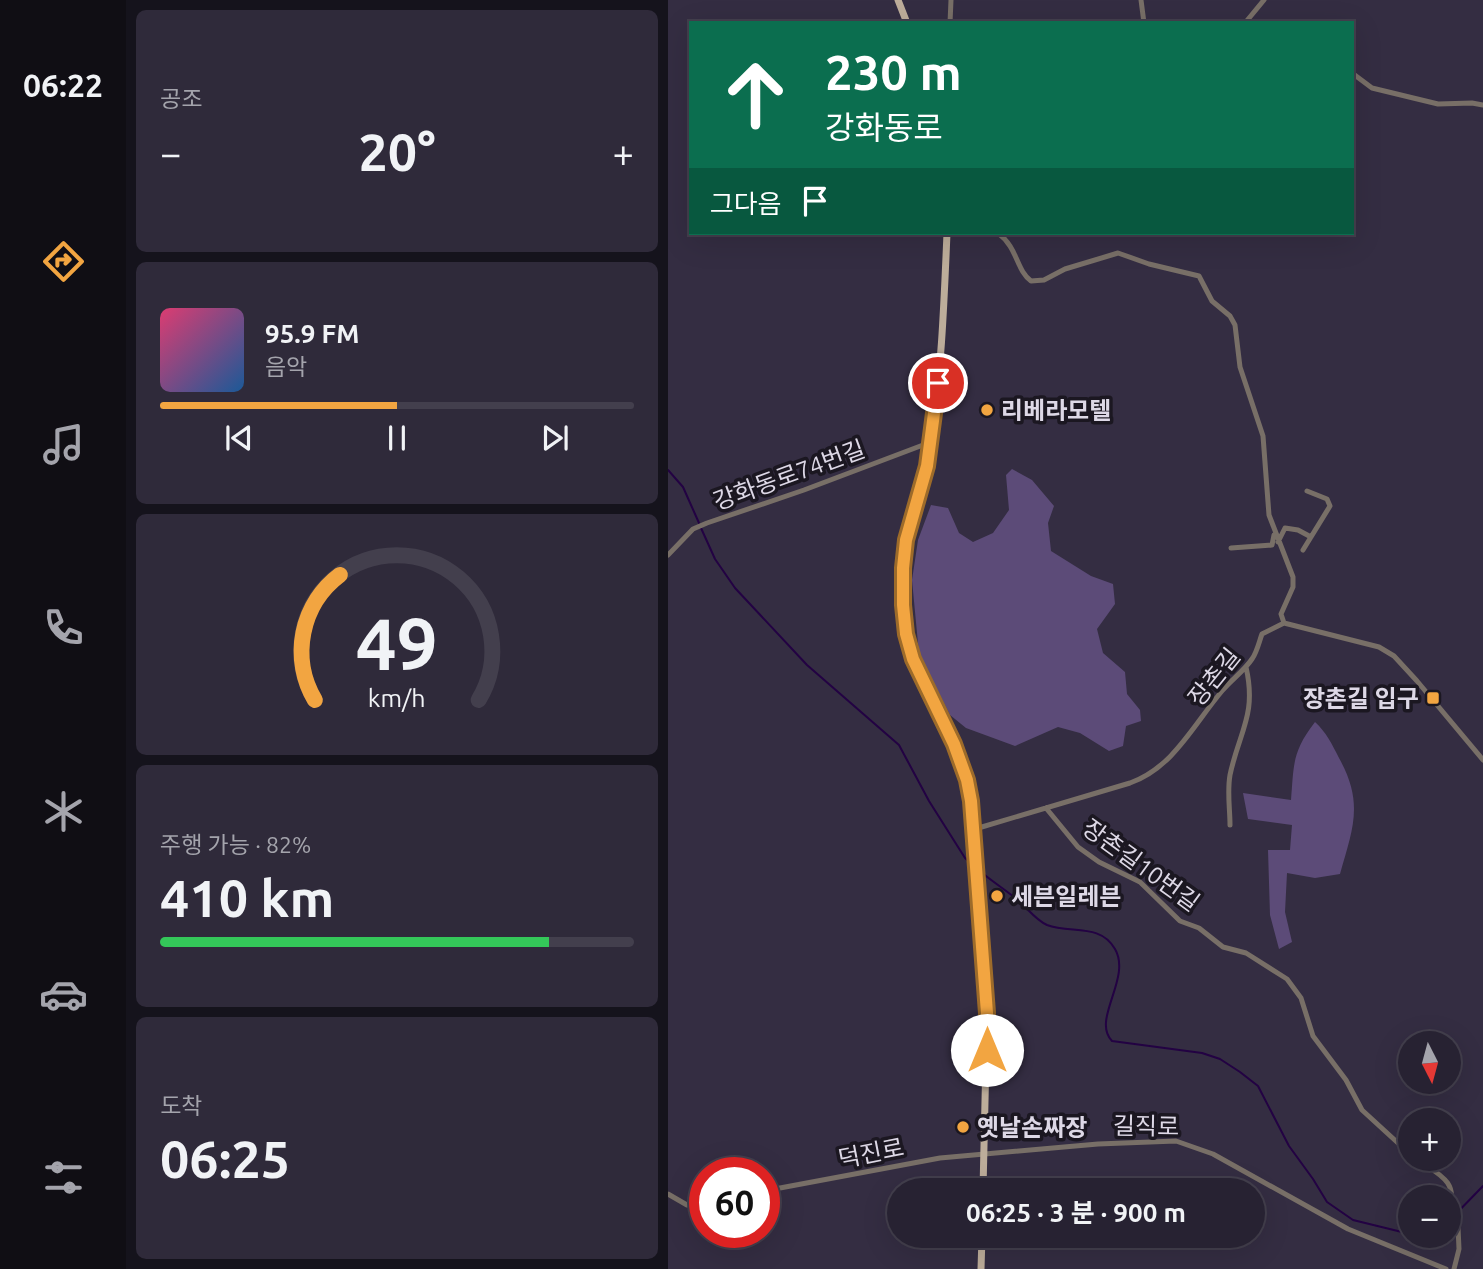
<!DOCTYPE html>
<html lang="ko">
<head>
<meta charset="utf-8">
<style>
	body { margin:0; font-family:Ubuntu,"Noto Sans KR",sans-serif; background:#2f2a3a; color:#f1f3f6; height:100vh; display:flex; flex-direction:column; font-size:26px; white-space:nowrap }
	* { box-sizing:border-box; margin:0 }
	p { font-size:23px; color:#a4a4ac }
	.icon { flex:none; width:38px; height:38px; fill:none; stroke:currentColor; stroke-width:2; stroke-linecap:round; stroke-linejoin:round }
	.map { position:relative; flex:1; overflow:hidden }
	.side { display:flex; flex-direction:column; gap:10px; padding:10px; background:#15131c; width:542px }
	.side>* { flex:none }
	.guide { position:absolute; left:21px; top:21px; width:665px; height:214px; border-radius:0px; box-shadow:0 7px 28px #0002,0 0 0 2px #433f4d; background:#0b6e4f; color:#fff; overflow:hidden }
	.needle { width:46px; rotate:174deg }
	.controls { position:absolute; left:730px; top:1031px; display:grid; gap:14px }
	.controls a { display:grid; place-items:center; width:63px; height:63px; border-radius:50%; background:#272232; box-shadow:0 7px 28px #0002,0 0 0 2px #433f4d; font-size:35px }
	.speed { position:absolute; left:21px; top:1157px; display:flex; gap:14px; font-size:35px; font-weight:700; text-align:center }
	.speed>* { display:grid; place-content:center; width:91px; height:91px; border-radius:50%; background:#272232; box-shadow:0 7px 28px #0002,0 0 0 2px #433f4d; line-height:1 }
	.speed .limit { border:10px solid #d22; background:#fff; color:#111 }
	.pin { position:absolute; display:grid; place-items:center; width:60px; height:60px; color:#fff; margin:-30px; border:4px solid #fff; border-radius:50%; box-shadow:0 2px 7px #0007 }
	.me { position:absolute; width:77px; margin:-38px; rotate:0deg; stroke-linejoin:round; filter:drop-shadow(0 0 5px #0008) }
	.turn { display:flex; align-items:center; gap:24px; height:147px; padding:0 21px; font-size:32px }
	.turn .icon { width:91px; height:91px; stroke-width:2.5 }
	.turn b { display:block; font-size:49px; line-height:60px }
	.then { display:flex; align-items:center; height:66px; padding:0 21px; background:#0003; gap:14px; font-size:26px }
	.big { font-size:52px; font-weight:700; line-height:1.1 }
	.side .widget { flex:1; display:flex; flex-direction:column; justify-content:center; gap:10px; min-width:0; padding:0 24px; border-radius:10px; background:#2f2a3a }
	.side .dial { align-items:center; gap:0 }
	.dial svg { height:182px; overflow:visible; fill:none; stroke:#433f4d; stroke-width:7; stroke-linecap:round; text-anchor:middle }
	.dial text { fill:#f1f3f6; stroke:none }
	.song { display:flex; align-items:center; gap:21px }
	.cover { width:84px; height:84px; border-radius:10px; background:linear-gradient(135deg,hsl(340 70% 55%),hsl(210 70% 35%)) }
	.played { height:7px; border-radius:4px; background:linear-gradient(90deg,#f2a541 50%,#433f4d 50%) }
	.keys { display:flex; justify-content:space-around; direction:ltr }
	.heat { display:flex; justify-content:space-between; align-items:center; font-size:38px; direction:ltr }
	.charge { height:10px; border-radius:5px; background:linear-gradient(90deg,#34c759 82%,#433f4d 0) }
	.trip { position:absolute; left:219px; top:1178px; width:378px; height:70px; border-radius:35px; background:#272232; box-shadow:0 7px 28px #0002,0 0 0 2px #433f4d; font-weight:700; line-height:70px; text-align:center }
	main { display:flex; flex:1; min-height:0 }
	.tab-bar { display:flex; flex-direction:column; width:126px; justify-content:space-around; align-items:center; background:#100e14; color:#a4a4ac }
	.tab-bar .icon { width:49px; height:49px }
	.tab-bar .on { color:#f2a541 }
	.tab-bar b { font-size:32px; color:#f1f3f6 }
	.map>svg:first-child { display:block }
	.green { fill:#5c4b78 }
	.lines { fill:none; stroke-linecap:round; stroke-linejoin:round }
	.stream { stroke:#230243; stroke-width:2 }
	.minor { stroke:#786f67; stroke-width:5 }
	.major { stroke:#bdad9a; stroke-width:7 }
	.route-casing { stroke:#9d6b2a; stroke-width:18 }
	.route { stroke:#f2a541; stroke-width:12 }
	.poi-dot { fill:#f2a541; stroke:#1b1721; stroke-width:2.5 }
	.labels { text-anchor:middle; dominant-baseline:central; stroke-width:7; stroke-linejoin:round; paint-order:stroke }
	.poi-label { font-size:24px; font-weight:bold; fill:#ddd8e6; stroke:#1b1721; text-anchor:start }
	.street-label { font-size:24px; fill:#ddd8e6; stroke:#1b1721 }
</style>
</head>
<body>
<main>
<nav class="tab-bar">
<b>06:22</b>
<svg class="icon on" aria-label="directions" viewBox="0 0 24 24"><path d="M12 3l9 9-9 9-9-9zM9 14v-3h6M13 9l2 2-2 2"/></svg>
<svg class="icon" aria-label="music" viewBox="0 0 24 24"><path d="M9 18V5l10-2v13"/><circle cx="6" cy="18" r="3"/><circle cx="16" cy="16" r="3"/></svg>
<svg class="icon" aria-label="phone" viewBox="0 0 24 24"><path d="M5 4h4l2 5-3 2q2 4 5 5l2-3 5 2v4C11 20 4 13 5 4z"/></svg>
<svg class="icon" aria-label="climate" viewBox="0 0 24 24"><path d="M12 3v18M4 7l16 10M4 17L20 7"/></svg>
<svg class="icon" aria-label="car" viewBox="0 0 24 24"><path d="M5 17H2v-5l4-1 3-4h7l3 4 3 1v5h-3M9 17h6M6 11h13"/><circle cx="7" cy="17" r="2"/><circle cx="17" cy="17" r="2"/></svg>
<svg class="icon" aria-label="filters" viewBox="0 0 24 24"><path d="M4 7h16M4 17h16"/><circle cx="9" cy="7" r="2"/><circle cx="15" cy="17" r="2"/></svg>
</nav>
<section class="side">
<div class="widget"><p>공조</p>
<div class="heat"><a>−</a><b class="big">20°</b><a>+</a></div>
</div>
<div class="widget">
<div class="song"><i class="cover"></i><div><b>95.9 FM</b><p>음악</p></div></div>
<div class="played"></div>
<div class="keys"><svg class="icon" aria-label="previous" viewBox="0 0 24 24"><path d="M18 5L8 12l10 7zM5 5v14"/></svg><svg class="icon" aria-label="pause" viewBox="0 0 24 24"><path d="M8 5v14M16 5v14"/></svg><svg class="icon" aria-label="next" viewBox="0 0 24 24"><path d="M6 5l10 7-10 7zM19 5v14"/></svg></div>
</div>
<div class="widget dial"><svg viewBox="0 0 100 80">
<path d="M14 69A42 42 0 1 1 86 69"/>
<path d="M14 69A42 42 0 0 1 25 14" stroke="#f2a541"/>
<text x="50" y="56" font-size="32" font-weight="700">49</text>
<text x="50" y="72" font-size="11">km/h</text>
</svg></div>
<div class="widget"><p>주행 가능 · 82%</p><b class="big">410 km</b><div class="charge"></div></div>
<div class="widget"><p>도착</p><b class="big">06:25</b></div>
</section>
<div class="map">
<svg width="815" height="1269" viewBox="0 0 815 1269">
	<rect width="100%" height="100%" fill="#342d42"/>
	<path class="green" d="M344 469 364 480 386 506 380 523 383 551 423 576 445 584 447 604 429 629 435 653 457 672 459 694 472 710 473 721 458 726 455 746 441 751 412 733 390 727 347 746 298 728 282 715 251 654 244 580 250 540 263 505 280 508 291 533 305 542 325 533 341 510 338 475Z
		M647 722C658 732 664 744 671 758 696 803 685 828 672 874L647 878 619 873 617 912 624 942 611 949 602 915 600 850H622L624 825 580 819 575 793 623 800C626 764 624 752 647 722Z"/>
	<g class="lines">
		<path class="stream" d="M0 470 15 487 31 523
			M33 528 47 559 67 588 139 665 231 745 261 801 297 858 306 866
			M313 872C325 882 339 891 351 901 360 909 368 920 379 925 403 934 432 923 447 949 464 978 423 1020 444 1041L534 1053 552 1059 572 1072 590 1086 621 1146 645 1179 659 1202 685 1220 742 1234
			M780 1222 815 1186"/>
		<path class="minor" d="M473 0 476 23
			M282 23 283 0
			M577 23 596 0
			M684 73 704 88 770 104 804 103 815 105
			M330 233C350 248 348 270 363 281L376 280 397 269 450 253 481 264 531 276 544 301 562 316 567 325 572 367 595 436 601 515 625 577V587L613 614 616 623
			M610 542 617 528 630 530 643 537
			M563 548 604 545 606 535
			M635 550 662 506 659 499 639 491
			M0 555 25 529 39 523 136 490 263 442
			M378 808 410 847 431 862 472 882 512 921 531 928 555 947 578 953 619 979 633 998 645 1036 678 1080 694 1110 742 1154
			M562 825C562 809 559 792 562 775 571 732 589 715 578 667
			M307 829 462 783C505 768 526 724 554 691 563 680 576 671 584 659 589 652 591 642 594 634L616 623 711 647 726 656 749 681 815 760
			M747 1158C768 1173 793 1181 780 1211
			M96 1191 272 1158 430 1144 508 1141 545 1154 680 1229 778 1269
			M0 1194 19 1205 37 1206
			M780 1215 790 1227 791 1249 786 1269"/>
		<path class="major" d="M230 0 239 23
			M279 233C276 306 273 378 262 451 258 477 247 502 241 528 233 557 233 588 236 618 240 665 269 703 287 746 296 767 302 789 305 812L319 1013 315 1190
			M313 1269 314 1236"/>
	</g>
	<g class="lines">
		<defs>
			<path id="route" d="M270 383 259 466 238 540 235 568V605L238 634 245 659 286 744 299 780 303 801 319 1013V1050"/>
		</defs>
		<use href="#route" class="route-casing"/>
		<use href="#route" class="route"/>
	</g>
	<g class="poi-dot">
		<circle cx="319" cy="410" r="7"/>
		<rect x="758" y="691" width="14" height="14" rx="3.5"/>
		<circle cx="329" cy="896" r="7"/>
		<circle cx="295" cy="1127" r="7"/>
	</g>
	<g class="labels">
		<g class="poi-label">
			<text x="333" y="410">리베라모텔</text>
			<text x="751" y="698" text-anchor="end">장촌길 입구</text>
			<text x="343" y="896">세븐일레븐</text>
			<text x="309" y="1127">옛날손짜장</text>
		</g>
		<g class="street-label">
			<text transform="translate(121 475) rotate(-20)">강화동로74번길</text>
			<text transform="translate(546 677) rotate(-51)">장촌길</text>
			<text transform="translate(473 865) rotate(36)">장촌길10번길</text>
			<text transform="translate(478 1126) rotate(1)">길직로</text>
			<text transform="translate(203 1153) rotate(-11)">덕진로</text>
		</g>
	</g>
</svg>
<div class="controls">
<a><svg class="needle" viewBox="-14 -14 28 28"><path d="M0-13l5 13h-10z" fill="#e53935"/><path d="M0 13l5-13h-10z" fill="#a4a4ac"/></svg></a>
<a>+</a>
<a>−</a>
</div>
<div class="speed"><div class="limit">60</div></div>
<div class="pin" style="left:270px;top:383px;background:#d93025"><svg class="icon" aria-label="arrive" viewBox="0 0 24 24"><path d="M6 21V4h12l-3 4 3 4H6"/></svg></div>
<svg class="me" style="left:319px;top:1050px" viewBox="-20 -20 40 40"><circle r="19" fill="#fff"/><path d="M0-13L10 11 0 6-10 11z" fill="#f2a541"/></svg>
<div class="trip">06:25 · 3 분 · 900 m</div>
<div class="guide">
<div class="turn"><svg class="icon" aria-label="ahead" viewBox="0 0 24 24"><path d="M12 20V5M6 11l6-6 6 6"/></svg><div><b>230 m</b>강화동로</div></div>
<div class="then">그다음<svg class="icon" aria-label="arrive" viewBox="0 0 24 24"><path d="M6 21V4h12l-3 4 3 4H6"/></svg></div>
</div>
</div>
</main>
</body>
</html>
